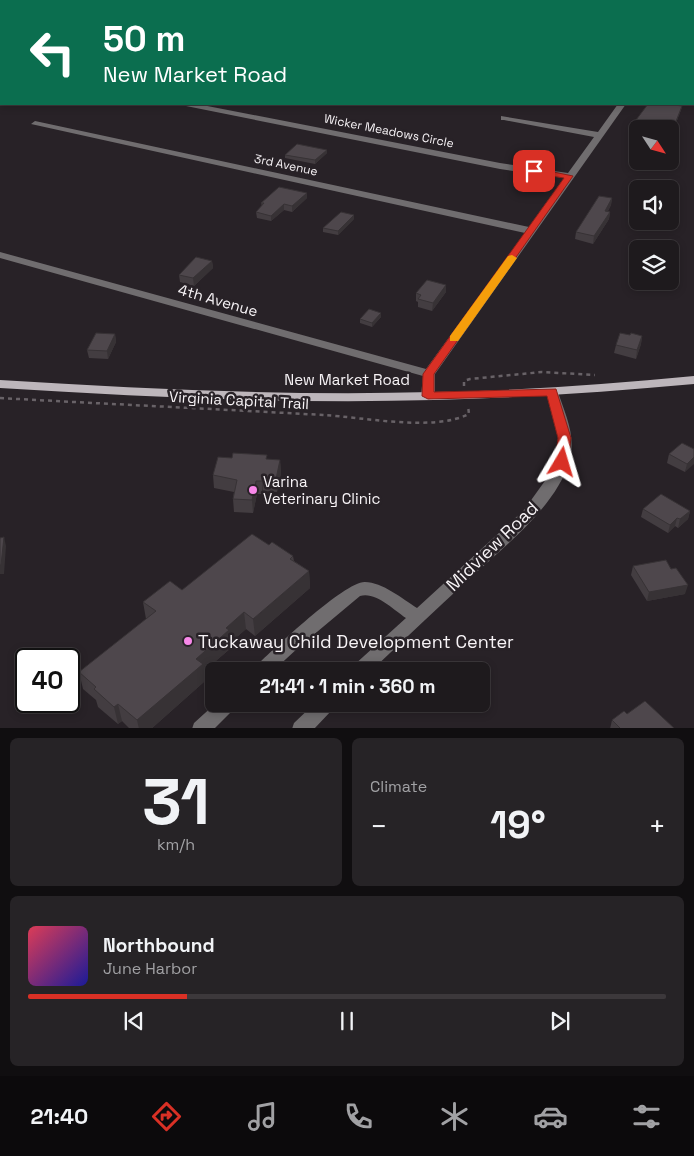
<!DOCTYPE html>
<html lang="en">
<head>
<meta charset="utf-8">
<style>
	body { margin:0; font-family:"Space Grotesk",sans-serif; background:#262326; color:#f1f3f6; height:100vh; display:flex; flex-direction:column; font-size:19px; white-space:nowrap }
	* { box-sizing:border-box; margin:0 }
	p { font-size:16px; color:#a1a1a4 }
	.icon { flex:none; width:28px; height:28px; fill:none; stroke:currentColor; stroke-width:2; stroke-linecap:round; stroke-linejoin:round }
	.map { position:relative; height:728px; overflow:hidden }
	.details { display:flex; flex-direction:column; gap:10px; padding:10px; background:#100e10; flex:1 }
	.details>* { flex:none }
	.guide { position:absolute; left:0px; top:0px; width:695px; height:105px; box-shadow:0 2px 8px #0003,0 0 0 1px #3c383b; background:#0b6e4f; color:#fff; overflow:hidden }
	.needle { width:32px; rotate:126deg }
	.fabs { position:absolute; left:629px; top:120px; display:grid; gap:10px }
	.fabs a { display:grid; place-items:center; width:50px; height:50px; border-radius:8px; background:#1e1a1d; box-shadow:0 2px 8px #0003,0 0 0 1px #3c383b; font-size:25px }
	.speed { position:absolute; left:15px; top:648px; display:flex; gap:10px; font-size:25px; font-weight:700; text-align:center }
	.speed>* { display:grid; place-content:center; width:65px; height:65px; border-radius:50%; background:#1e1a1d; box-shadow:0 2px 8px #0003,0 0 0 1px #3c383b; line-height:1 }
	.speed .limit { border:2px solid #111; border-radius:8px; background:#fff; color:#111 }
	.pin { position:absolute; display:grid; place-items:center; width:42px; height:42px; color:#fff; margin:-21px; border-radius:10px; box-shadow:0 2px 8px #0006 }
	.me { position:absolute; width:55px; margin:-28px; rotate:7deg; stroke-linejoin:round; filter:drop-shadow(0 0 4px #0008) }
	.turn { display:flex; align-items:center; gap:18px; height:105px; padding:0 20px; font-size:22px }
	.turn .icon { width:65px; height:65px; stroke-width:2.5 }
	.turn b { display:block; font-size:35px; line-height:42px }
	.big { font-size:38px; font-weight:700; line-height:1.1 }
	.details .card { flex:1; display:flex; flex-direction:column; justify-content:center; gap:8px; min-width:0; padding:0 18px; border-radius:8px; background:#262326 }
	.details .dial { align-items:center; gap:0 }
	.dial b { font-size:65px; line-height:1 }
	.song { display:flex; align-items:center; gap:15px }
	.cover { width:60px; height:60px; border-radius:8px; background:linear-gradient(135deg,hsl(350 70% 55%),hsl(240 70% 35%)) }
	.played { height:5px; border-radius:2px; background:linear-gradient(90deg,#d93025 25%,#3c383b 25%) }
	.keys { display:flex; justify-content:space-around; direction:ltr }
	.heat { display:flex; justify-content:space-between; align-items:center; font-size:28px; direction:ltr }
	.details .tiles { flex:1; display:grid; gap:10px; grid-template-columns:1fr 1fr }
	.card:last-child { grid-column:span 2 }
	.trip { position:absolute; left:205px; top:662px; width:285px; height:50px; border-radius:8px; background:#1e1a1d; box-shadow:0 2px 8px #0003,0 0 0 1px #3c383b; font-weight:700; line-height:50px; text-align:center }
	.tabs { display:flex; height:80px; justify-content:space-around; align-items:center; background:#0c0a0c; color:#a1a1a4 }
	.tabs .icon { width:35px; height:35px }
	.tabs .active { color:#d93025 }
	.tabs b { font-size:22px; color:#f1f3f6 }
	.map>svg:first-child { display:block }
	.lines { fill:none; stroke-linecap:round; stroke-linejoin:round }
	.path { stroke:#686267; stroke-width:2.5; stroke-dasharray:4 4; stroke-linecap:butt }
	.minor { fill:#706d6f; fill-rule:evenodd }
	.major { fill:#bdb6bb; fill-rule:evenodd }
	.wall { fill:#433d41 }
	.shaded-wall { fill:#373235 }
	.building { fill:#4e474c; stroke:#373235 }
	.route { fill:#d93025; stroke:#8d1f18 }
	.slow { fill:#f59e0b }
	.poi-dot { fill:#f888e9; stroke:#282227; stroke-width:2 }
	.labels { text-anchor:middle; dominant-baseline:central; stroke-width:5; stroke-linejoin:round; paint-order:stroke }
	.far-street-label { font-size:12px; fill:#f7f3f6; stroke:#282227 }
	.street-label { font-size:15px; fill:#f7f3f6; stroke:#282227 }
	.poi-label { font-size:15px; fill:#f7f3f6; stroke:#282227; text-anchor:start }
	.near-street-label { font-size:18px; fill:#f7f3f6; stroke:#282227 }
	.near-poi-label { font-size:18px; fill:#f7f3f6; stroke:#282227; text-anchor:start }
</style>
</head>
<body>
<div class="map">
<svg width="694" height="729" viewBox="0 0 694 729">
	<rect width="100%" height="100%" fill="#282227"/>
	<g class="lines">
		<path class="path" d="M464 386V381L470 379 542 372 595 375
			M0 398C108 404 215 409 323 415 363 417 433 432 469 414L468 406"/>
		<path class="minor" d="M141 0H147L148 1H142Z
			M586 0H601L602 1H587Z
			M182 104H197L500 163 568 173 594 137 504 120H501V116L598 132 618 104H626L435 374V396L428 400 421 396 423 376 0 258V252L426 369 525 233 31 124 35 121 529 227 564 178 500 169 186 106Z
			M552 388 558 392C565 414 576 435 570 459 557 507 503 547 468 580 435 610 403 641 371 671H350L353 666 406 618C394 610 375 591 360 596L299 647 273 671H253L256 666C273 650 345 581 365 582 382 582 403 599 417 608L524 510 547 478 556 459 558 438 546 392Z
			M215 704H236L233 710 214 729H192L194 723Z
			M314 704H335L332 710 314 729H292L294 723Z"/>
		<path class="major" d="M694 376V384C607 392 521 398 434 400 289 404 145 397 0 388V380C145 389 289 396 434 392 521 391 607 384 694 376Z"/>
	</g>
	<path class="wall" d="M682 106 681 110 672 133H670V129H638V135L629 133 630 128Z
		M327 150V153L315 164 285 158V155Z
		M307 198 292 212 284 210 271 221 257 218 256 212 262 206 261 203Z
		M612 198 611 205 608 211 610 212 609 219 593 244 575 239 576 232Z
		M354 219 338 235 323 232V228Z
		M212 261 213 268 194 286 180 282 179 275Z
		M446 292 432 311 418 307V302L416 301V293Z
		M381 313V317L372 327 360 323V319Z
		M115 334 116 342 108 359 89 358 87 350Z
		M630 335 642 336 641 344 636 359 614 353 616 345Z
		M694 449 685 472 667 463 669 454Z
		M267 459 280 460 281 473 277 492 263 491 262 494H257L253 513 234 512 233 499 234 492 214 488 213 475Z
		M643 509 690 511 688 519 678 528 675 526 668 533 641 517Z
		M269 545 293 556 294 561 309 571 310 588 255 636 246 629 230 643 231 648 204 671 205 681 151 729H130L122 721 118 724 98 707 96 700 83 689 79 672 146 619 143 602 182 590Z
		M633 566 685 594 647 601 631 575Z
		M612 720 675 729H610Z"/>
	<path class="shaded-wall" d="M682 106 681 110 672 133 673 129Z
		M327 150V153L315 164V160Z
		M307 193V198L292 212V206Z
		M612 198 611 205 604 218 605 211Z
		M284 204V210L271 221V216Z
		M610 212 609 219 593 244 594 236Z
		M354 215V219L338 235V231Z
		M212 261 213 268 194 286 193 278Z
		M446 285V292L432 311 433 303Z
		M381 313V317L372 327V323Z
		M115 334 116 342 108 359 107 351Z
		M642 336 641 344 636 359 637 350Z
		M694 457V464L685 472 687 464Z
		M280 460 281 473 277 492 276 479Z
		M262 478 263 491 262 494Z
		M256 481 257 494 253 513 252 500Z
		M690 511 688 519 678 528 680 519Z
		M677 518 675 526 668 533 670 525Z
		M4 537 6 546 4 574H0V565Z
		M309 571 310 588 255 636 253 619Z
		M688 585 685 594 647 601 649 592Z
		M244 612 246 629 230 643 231 648 204 671 205 681 151 729H139L137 720 226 628Z
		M118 704 122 721 118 724 114 707Z"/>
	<path class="building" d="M180 0H193V1H180Z
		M648 104H667L682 106 673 129 654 126 652 129H638V130L630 128Z
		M297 144 327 150 315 160 285 155Z
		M279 187 307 193 292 206 284 204 271 216 256 212 264 203H261Z
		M599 196 612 198 605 211 610 212 594 236 576 232Z
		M341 212 354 215 338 231 323 228Z
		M196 257 212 261 193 278 179 275Z
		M427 280 446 285 433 303 418 299 421 295 416 293Z
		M369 309 381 313 372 323 360 319Z
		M96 333 115 334 107 351 87 350Z
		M620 333 630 335 631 333 642 336 637 350 616 345Z
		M682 443 694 449V457L687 464 669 454Z
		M233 453 267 455 266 459 280 460 276 479 262 478V481H256L252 500 233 499 237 480 213 475 218 457 232 458Z
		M661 494 690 511 680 519 677 518 670 525 643 509Z
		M252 534 269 545 272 542 293 556 290 559 309 571 253 619 244 612 226 628 229 630 196 659 203 664 137 720 118 704 114 707 94 689 96 687 79 672 156 611 143 602 170 581 182 590Z
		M4 537 1 565H0V538Z
		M666 560 671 569 676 568 688 585 649 592 633 566Z
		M645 701 675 729H621L612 720 624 711 627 714Z"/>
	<path class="route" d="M534 168 573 176 434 374V392L556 389 571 438 568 462 562 467 555 462 558 438 547 396 428 399 422 396 423 374 564 178 532 173 530 171Z"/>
	<path class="slow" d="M512 255 517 258 458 341H450V336L508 256Z"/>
	<g class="poi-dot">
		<circle cx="253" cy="490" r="5"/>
		<circle cx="188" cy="641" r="5"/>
	</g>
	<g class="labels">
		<g class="far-street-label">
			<text transform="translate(389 131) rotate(11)">Wicker Meadows Circle</text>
			<text transform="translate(286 165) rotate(12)">3rd Avenue</text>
		</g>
		<g class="street-label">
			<text transform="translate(218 300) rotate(16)">4th Avenue</text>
			<text x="347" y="379">New Market Road</text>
			<text transform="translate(239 400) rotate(3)">Virginia Capital Trail</text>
		</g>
		<g class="poi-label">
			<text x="263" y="481">Varina<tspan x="263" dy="17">Veterinary Clinic</tspan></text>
		</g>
		<g class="near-street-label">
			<text transform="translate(492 546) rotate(-44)">Midview Road</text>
		</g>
		<g class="near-poi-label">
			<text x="198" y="641">Tuckaway Child Development Center</text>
		</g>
	</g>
</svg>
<div class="fabs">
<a><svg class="needle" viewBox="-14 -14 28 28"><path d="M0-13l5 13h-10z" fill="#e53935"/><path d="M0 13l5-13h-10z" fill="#a1a1a4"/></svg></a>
<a><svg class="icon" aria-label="sound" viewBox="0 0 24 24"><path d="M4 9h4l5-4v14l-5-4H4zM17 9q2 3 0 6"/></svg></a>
<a><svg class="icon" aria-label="layers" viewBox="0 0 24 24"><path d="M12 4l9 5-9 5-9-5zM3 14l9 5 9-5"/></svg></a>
</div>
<div class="speed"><div class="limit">40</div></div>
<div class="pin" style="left:534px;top:171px;background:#d93025"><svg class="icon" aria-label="arrive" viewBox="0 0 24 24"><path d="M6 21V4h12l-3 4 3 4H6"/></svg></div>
<svg class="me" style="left:562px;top:462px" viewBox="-20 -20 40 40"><path d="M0-17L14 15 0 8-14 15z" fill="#d93025" stroke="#fff" stroke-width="4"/></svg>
<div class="trip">21:41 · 1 min · 360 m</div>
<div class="guide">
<div class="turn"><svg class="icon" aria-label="left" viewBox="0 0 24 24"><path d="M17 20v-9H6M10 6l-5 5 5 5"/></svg><div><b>50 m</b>New Market Road</div></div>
</div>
</div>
<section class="details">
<div class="tiles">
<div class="card dial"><b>31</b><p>km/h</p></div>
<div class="card"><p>Climate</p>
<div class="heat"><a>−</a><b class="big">19°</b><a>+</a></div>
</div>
<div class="card">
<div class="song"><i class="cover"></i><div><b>Northbound</b><p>June Harbor</p></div></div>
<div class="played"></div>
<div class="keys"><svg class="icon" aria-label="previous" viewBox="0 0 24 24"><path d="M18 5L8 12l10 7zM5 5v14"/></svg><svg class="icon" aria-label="pause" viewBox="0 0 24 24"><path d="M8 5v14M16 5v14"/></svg><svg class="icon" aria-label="next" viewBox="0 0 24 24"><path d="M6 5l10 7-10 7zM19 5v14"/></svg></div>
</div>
</div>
</section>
<nav class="tabs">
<b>21:40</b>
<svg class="icon active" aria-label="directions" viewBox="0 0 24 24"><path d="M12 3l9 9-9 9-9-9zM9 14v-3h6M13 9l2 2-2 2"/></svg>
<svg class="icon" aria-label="music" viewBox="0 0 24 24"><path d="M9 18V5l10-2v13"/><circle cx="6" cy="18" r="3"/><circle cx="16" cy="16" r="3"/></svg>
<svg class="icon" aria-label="phone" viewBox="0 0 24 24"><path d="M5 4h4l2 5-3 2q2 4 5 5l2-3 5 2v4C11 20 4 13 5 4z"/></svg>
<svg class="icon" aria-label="climate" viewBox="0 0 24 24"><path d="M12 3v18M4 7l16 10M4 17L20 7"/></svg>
<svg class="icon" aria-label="car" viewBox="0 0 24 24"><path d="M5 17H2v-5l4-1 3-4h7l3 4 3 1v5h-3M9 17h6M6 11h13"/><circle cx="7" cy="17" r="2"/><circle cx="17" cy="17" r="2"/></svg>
<svg class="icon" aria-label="filters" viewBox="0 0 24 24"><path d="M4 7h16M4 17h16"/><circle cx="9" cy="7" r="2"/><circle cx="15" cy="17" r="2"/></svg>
</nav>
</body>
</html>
